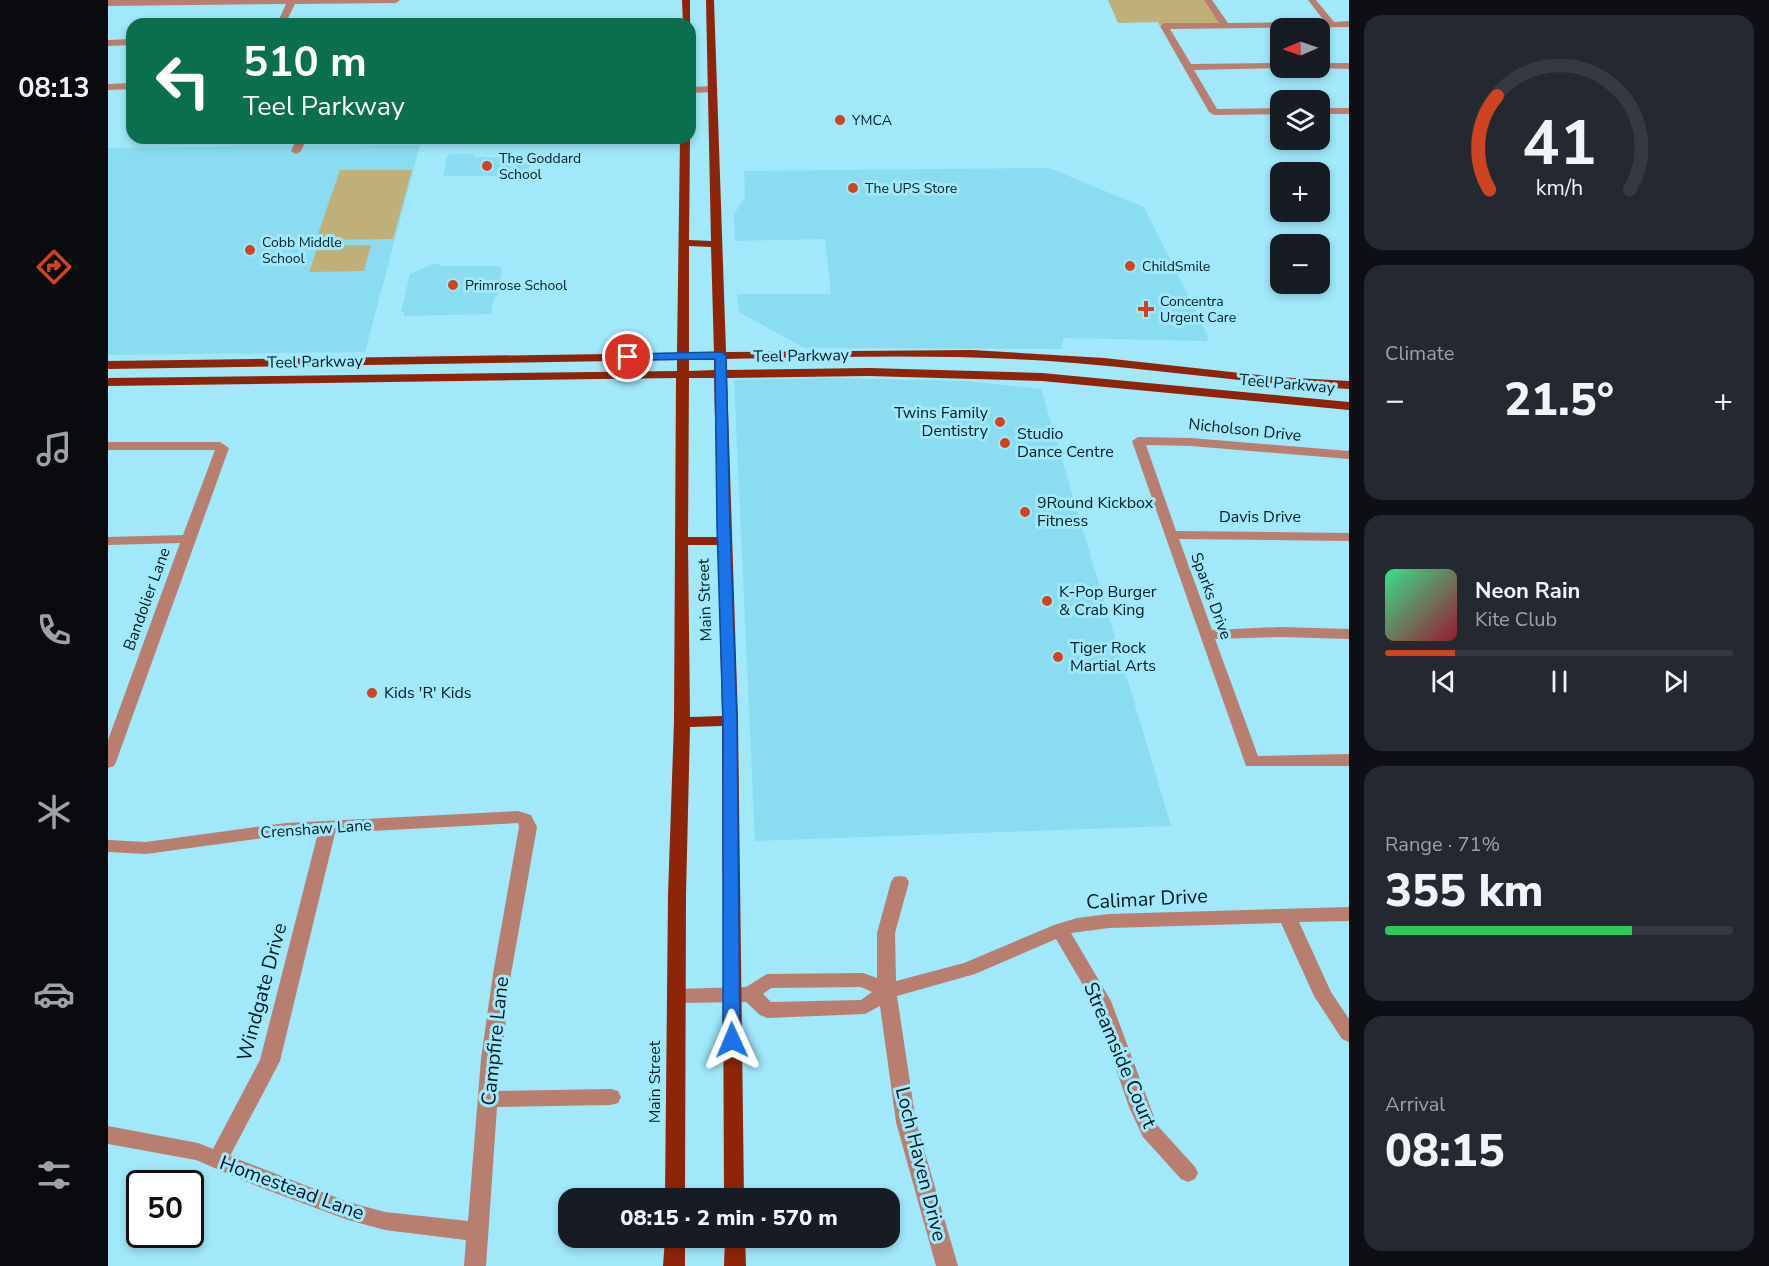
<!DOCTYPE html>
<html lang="en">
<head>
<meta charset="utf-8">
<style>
	body { margin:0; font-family:"Nunito Sans",sans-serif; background:#242831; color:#f1f3f6; height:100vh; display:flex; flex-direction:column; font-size:22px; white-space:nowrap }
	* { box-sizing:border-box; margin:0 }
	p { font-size:20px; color:#9ea1a6 }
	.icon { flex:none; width:33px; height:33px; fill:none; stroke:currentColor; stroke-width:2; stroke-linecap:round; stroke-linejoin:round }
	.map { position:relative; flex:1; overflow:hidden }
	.sheet { display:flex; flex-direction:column; gap:15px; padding:15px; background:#0d0f14; width:420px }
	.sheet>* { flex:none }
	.banner { position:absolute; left:18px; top:18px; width:570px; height:126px; border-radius:18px; box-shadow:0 3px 9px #0003; background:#0b6e4f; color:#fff; overflow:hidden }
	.needle { width:39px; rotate:268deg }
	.buttons { position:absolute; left:1162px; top:18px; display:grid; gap:12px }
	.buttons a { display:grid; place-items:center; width:60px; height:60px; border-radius:12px; background:#171b24; box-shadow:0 3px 9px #0003; font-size:30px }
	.speed { position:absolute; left:18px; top:1170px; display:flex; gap:12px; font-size:30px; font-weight:700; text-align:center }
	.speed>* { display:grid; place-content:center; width:78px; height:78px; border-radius:50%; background:#171b24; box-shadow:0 3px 9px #0003; line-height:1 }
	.speed .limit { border:3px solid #111; border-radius:9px; background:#fff; color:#111 }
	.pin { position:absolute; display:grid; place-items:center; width:51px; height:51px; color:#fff; margin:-26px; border:3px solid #fff; border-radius:50%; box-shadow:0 2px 6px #0007 }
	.me { position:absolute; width:66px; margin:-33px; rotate:359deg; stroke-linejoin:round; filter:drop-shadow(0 0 4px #0008) }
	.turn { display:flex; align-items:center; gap:21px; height:126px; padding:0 18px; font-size:27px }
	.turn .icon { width:78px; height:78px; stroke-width:2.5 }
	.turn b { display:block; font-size:42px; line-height:51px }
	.big { font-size:45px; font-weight:800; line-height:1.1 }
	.sheet .tile { flex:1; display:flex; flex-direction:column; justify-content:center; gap:9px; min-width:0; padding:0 21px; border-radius:18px; background:#242831 }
	.sheet .dial { align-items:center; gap:0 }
	.dial svg { height:156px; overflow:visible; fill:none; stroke:#363941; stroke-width:7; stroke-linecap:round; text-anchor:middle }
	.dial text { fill:#f1f3f6; stroke:none }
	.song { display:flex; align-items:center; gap:18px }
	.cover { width:72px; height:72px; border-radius:9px; background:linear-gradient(135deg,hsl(150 70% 55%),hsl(350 70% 35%)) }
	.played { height:6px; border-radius:3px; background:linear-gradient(90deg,#ce4421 20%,#363941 20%) }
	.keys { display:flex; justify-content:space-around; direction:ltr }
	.heat { display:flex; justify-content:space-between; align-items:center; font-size:33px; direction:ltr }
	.charge { height:9px; border-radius:4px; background:linear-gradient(90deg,#34c759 71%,#363941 0) }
	.trip { position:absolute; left:450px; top:1188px; width:342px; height:60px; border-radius:18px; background:#171b24; box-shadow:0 3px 9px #0003; font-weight:800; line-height:60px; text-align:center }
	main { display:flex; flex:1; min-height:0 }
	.menu { display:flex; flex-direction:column; width:108px; justify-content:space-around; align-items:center; background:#090b0e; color:#9ea1a6 }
	.menu .icon { width:42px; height:42px }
	.menu .active { color:#ce4421 }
	.menu b { font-size:27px; color:#f1f3f6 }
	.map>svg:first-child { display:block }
	.built { fill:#8addf1 }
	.green { fill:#bfb07a }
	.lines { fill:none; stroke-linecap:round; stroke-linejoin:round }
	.minor { fill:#b87e6f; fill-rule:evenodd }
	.major { fill:#8e2508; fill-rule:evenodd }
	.route { fill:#1a73e8; stroke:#114b97; stroke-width:1.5 }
	.poi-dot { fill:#ce4421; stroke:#a0e8fa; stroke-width:2 }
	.labels { text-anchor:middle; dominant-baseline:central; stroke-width:6; stroke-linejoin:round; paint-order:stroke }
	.far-poi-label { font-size:14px; fill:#001b21; stroke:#a0e8fa; text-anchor:start }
	.street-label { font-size:16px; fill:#001b21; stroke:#a0e8fa }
	.poi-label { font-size:16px; fill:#001b21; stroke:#a0e8fa; text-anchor:start }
	.near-street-label { font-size:20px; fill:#001b21; stroke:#a0e8fa }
</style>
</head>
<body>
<main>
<nav class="menu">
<b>08:13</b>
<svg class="icon active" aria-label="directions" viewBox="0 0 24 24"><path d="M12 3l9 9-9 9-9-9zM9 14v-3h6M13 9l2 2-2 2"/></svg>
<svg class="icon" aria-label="music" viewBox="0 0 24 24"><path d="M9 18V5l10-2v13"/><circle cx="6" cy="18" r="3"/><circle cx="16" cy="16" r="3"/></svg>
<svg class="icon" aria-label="phone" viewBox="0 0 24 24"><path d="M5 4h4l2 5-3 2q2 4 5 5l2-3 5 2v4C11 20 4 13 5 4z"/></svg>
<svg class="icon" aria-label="climate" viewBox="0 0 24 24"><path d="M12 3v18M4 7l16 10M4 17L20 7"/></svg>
<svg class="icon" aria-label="car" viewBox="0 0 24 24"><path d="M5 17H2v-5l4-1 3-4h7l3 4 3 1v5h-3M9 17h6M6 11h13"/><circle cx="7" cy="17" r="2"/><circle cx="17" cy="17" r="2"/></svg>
<svg class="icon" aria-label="filters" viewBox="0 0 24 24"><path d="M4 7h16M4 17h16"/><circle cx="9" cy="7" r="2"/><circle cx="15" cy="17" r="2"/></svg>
</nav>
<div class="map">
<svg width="1241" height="1266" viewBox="0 0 1241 1266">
	<rect width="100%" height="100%" fill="#a0e8fa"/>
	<path class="built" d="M312 145 257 352 0 355V148Z
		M343 154H367V157L423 158 420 174 416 176H335L339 156Z
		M941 168 1036 207 1100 336 1099 341 955 338 954 349 696 348 631 312 629 294H723L717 239 627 241 626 214 637 197 636 171Z
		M327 263 333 266H389L394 268 390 295 386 298 383 314 296 316V312H293L302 274Z
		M715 378 857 381 933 389 1063 826 647 841 626 380Z"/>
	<path class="green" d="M1000 0H1097L1113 23 1051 25 1050 22 1010 23Z
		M232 170H304L285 239 208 240Z
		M263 245 256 271 201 272 210 246Z"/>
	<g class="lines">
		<path class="minor" d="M0 0H292L288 3 187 4 177 24H169L178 4 0 6Z
			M1096 0H1104L1120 23 1217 22 1200 0H1208L1226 22 1241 21V27L1062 29 1083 64 1173 63V68H1177L1086 70 1109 109 1173 108V114L1106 115 1101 112 1052 26 1056 23H1111Z
			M24 39V45L0 46V40Z
			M1212 63H1241V69L1209 68H1212Z
			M24 83V89L0 90V84Z
			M582 87 605 86 610 89 605 92 582 93Z
			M1212 108H1241V114H1212Z
			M189 138H199L193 151 188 154 183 151Z
			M1030 437 1083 438 1241 451V459L1083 446 1038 445 1068 531 1241 533V541L1071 539 1104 630 1172 627 1241 629V639L1172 637 1107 639 1150 756 1241 754V766H1138L1024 441Z
			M0 442H112L121 448 8 762 6 766 0 768V740L72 543 0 545V537L75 535 107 450H0Z
			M410 811 423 815 429 827 403 974 390 1091 503 1089 510 1091 513 1097 510 1103 503 1105 389 1107 378 1266H356L358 1240 277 1230 240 1220 151 1187 88 1160 0 1144V1126L90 1143 105 1149 152 1060 210 833 178 835 38 854 0 852V840L38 842 178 823ZM410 823 411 827 385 974 373 1059 360 1221 277 1212 240 1202 122 1156 172 1061 227 833Z
			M792 876 798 877 801 882 787 933 788 981 856 963 946 925 969 918 1001 914 1241 907V921L1191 922 1223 992 1241 1019V1042L1234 1039 1206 996 1173 923 1001 928 963 933 1003 1001 1049 1125 1087 1167 1090 1173 1087 1179 1080 1182 1073 1179 1035 1137 1021 1107 985 1002 948 939 867 974 789 996 808 1122 850 1266H828L788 1122 772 1006 757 1014 659 1018 652 1015 638 1002 568 1003 561 1001 559 996 561 991 568 989 638 987 659 974 755 973 769 978V933L783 882 786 877ZM753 987 764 992 753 1000 663 1002 655 994 663 988Z"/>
		<path class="major" d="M574 0H582V26L575 24Z
			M598 0H606L618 352 864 350 996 358 1169 377 1241 381V389C1141 384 1042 368 941 361 834 354 726 357 618 359V370L761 368 934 373 1241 402V410L934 381 761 376 619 378 630 721 636 1198H616L614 726 582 727 578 895 577 1198H557L560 895 566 722 568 378 0 386V378L569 371V360L0 369V361L569 353 572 138H582L581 240 603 241ZM581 246 603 247 606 352H581ZM606 359V370L581 371V360ZM581 378H606L610 537H580ZM580 545H610L614 716 582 717Z
			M557 1238H577V1266H555Z
			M617 1238H637L638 1266H616Z"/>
	</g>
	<path class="route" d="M613 352 618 355 622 526 629 721 632 1040 630 1044 624 1047 618 1044 615 1040V721L609 526 607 359 520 360 515 357 520 354Z"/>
	<g class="poi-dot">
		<circle cx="732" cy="120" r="6"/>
		<circle cx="379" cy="166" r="6"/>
		<circle cx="745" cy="188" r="6"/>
		<circle cx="142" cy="250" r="6"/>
		<circle cx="1022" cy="266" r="6"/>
		<circle cx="345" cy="285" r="6"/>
		<path d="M1035 300h6v6h6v6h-6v6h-6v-6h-6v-6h6z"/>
		<circle cx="892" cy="422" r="6"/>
		<circle cx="897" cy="443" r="6"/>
		<circle cx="917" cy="512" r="6"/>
		<circle cx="939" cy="601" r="6"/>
		<circle cx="950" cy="657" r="6"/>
		<circle cx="264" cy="693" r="6"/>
	</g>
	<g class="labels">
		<g class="far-poi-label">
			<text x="744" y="120">YMCA</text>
			<text x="391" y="158">The Goddard<tspan x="391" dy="16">School</tspan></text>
			<text x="757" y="188">The UPS Store</text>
			<text x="154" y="242">Cobb Middle<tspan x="154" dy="16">School</tspan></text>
			<text x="1034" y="266">ChildSmile</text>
			<text x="357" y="285">Primrose School</text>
			<text x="1052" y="301">Concentra<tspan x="1052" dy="16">Urgent Care</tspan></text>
		</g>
		<g class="street-label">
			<text transform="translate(693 356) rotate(-1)">Teel Parkway</text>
			<text transform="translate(207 362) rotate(-1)">Teel Parkway</text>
			<text transform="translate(1179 384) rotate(5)">Teel Parkway</text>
			<text transform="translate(1137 430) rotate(6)">Nicholson Drive</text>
			<text x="1152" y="517">Davis Drive</text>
			<text transform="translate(1103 596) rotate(70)">Sparks Drive</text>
			<text transform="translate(39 599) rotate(-70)">Bandolier Lane</text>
			<text transform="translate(597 600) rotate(-92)">Main Street</text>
			<text transform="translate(208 829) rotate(-4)">Crenshaw Lane</text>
			<text transform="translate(547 1082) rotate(-90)">Main Street</text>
		</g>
		<g class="poi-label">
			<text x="880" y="413" text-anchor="end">Twins Family<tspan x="880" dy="18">Dentistry</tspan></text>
			<text x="909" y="434">Studio<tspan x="909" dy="18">Dance Centre</tspan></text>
			<text x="929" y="503">9Round Kickbox<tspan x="929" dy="18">Fitness</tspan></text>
			<text x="951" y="592">K-Pop Burger<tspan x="951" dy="18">&amp; Crab King</tspan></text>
			<text x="962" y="648">Tiger Rock<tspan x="962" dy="18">Martial Arts</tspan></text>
			<text x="276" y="693">Kids 'R' Kids</text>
		</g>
		<g class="near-street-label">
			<text transform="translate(1039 899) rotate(-3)">Calimar Drive</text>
			<text transform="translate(154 992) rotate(-75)">Windgate Drive</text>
			<text transform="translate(387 1041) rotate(-84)">Campfire Lane</text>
			<text transform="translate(1012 1055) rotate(67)">Streamside Court</text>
			<text transform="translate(813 1164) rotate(76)">Loch Haven Drive</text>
			<text transform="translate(184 1188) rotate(20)">Homestead Lane</text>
		</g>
	</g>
</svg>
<div class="buttons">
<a><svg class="needle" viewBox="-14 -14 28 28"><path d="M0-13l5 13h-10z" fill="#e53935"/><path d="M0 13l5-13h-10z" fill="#9ea1a6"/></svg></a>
<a><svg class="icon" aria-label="layers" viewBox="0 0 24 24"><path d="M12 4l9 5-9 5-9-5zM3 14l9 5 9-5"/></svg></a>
<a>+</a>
<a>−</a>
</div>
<div class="speed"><div class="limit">50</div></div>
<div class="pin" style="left:520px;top:357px;background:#d93025"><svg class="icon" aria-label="arrive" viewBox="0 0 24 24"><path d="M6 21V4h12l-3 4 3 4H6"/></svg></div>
<svg class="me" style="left:624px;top:1040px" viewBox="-20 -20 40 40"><path d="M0-17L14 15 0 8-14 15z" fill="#1a73e8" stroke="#fff" stroke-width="4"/></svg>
<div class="trip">08:15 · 2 min · 570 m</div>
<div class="banner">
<div class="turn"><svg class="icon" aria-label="left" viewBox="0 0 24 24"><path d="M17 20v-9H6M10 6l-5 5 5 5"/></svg><div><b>510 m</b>Teel Parkway</div></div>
</div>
</div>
<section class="sheet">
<div class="tile dial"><svg viewBox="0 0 100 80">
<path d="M14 69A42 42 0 1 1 86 69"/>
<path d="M14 69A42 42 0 0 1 18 21" stroke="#ce4421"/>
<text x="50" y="56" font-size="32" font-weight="700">41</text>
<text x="50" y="72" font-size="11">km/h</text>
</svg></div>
<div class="tile"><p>Climate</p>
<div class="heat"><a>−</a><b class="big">21.5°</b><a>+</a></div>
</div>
<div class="tile">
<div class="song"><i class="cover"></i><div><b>Neon Rain</b><p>Kite Club</p></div></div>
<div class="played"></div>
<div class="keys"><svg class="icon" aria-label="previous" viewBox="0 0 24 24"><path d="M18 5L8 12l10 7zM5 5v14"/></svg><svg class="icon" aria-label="pause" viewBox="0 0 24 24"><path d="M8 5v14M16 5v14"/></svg><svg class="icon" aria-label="next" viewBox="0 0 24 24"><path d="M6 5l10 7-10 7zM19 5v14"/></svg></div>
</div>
<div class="tile"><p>Range · 71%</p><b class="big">355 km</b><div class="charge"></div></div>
<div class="tile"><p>Arrival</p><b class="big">08:15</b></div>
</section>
</main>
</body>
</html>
